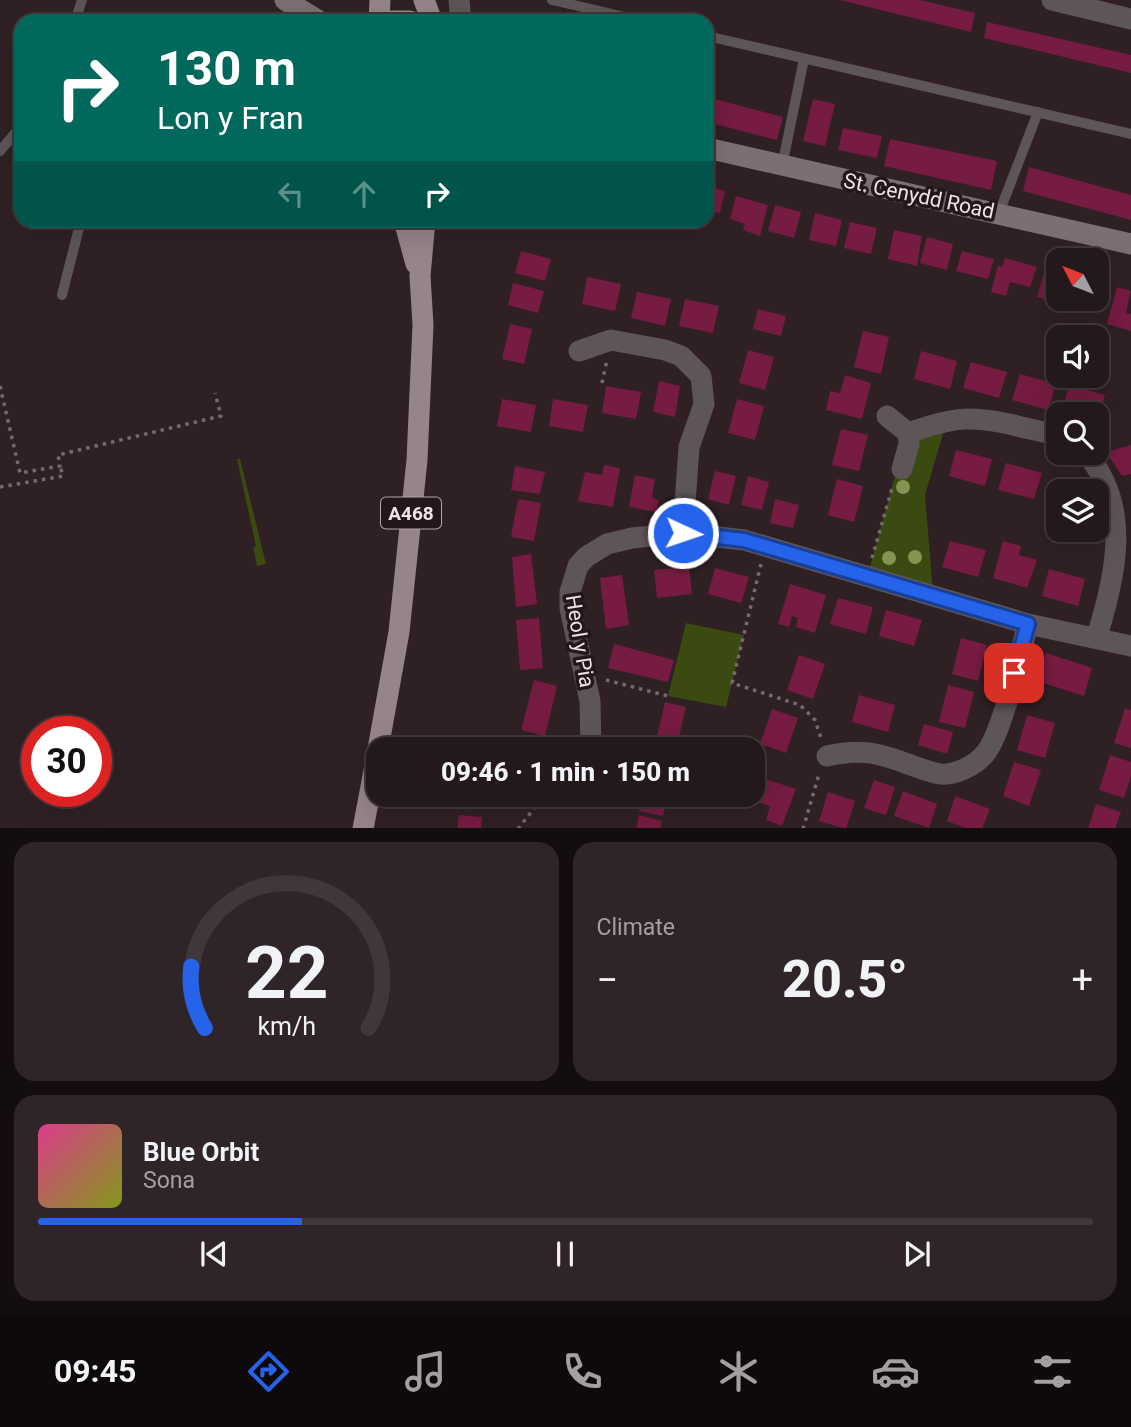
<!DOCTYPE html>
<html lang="en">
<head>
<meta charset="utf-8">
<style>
	body { margin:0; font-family:Roboto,sans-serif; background:#2f2528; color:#f1f3f6; height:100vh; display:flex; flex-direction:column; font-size:26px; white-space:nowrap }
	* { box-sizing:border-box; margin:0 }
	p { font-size:23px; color:#a3a0a3 }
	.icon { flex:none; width:38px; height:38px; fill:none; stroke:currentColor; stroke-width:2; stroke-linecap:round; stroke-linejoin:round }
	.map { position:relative; height:828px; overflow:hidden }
	.sheet { display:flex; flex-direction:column; gap:14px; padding:14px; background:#130d0f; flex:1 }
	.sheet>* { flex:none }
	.banner { position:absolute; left:14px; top:14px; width:700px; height:214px; border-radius:21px; box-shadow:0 7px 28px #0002,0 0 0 2px #40373a; background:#00695c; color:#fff; overflow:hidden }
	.needle { width:46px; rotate:312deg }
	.buttons { position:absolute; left:1046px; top:248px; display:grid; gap:14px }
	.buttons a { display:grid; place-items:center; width:63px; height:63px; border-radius:14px; background:#23181b; box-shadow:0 7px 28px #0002,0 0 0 2px #40373a; font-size:35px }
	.speed { position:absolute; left:21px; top:716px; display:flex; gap:14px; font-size:35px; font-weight:700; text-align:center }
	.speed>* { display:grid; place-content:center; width:91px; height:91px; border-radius:50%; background:#23181b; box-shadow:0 7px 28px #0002,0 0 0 2px #40373a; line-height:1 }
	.speed .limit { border:10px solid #d22; background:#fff; color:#111 }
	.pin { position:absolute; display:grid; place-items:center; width:60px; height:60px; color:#fff; margin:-30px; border-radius:14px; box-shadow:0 4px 10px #0006 }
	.me { position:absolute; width:77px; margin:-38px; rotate:93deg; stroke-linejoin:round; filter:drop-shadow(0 0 5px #0008) }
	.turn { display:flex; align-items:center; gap:24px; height:147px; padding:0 28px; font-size:32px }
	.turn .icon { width:91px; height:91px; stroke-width:2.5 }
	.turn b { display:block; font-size:49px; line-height:60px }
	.lanes { display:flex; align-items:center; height:66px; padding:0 28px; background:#0003; justify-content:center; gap:35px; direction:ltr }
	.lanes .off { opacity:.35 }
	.big { font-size:52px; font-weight:800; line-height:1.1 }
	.sheet .tile { flex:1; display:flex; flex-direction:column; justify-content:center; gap:10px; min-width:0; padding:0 24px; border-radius:21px; background:#2f2528 }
	.sheet .dial { align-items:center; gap:0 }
	.dial svg { height:182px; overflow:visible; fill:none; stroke:#40373a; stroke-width:7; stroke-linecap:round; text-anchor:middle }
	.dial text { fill:#f1f3f6; stroke:none }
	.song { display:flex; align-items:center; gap:21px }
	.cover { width:84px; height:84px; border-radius:10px; background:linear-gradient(135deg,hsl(330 70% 55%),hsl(70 70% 35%)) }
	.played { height:7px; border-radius:4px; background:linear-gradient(90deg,#2563eb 25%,#40373a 25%) }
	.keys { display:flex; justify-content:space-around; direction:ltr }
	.heat { display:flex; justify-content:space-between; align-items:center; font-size:38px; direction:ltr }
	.sheet .tiles { flex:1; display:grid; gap:14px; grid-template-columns:1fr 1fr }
	.tile:last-child { grid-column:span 2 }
	.trip { position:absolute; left:366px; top:737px; width:399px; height:70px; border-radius:21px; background:#23181b; box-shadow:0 7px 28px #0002,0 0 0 2px #40373a; font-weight:800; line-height:70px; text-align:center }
	.dock { display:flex; height:112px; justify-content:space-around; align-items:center; background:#0e0a0b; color:#a3a0a3 }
	.dock .icon { width:49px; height:49px }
	.dock .active { color:#2563eb }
	.dock b { font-size:32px; color:#f1f3f6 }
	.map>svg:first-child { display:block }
	.green { fill:#3a4a11 }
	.building { fill:#761b41 }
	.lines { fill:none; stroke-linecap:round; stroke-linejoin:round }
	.path { stroke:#76696c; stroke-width:3.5; stroke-dasharray:3.5 5; stroke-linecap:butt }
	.lane { stroke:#5d5557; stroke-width:10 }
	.street { stroke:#5d5557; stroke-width:21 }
	.secondary { stroke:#7c6f73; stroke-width:21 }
	.primary { stroke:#958488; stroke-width:21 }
	.tree { fill:#869451 }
	.route-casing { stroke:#184099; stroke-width:18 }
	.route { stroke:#2563eb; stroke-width:12 }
	.labels { text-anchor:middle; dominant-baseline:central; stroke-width:7; stroke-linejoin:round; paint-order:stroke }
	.shield { fill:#25161b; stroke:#b1a5a8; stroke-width:2 }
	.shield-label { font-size:19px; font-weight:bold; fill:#ede2e5 }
	.street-label { font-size:21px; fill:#ede2e5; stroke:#25161b }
</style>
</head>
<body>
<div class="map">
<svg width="1131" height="829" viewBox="0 0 1131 829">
	<rect width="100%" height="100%" fill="#2f2024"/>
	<path class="green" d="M947 420 925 495 933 594 868 574 895 476 909 444Z
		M237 459H240L266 564 257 566 253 547 256 546Z
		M686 623 744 635 726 707 668 696Z"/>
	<path class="building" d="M840 0H920L975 13 971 32Z
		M987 22 1131 55V73L984 38Z
		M707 97 783 117 777 140 707 122Z
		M813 99 835 104 825 146 803 141Z
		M843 128 882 136 877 158 838 150Z
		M890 139 997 161 991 190 884 166Z
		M1029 167 1131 195V220L1023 191Z
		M707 186 725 191 720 213 707 210Z
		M736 196 768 205 760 236 743 230 745 224 730 219Z
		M775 205 801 212 794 238 768 231Z
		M815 213 842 220 836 246 809 240Z
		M850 222 877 228 871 254 844 248Z
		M894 230 922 236 917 266 888 259Z
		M927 237 953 244 947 270 920 263Z
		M521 251 551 259 545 281 515 273Z
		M962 251 994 259 988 279 956 271Z
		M1005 258 1037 267 1030 287 1010 282 1006 296 991 292 998 265 1002 267Z
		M1045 269 1059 273V299H1064L1063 303 1037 297Z
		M587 277 621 284 615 311 582 304Z
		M1097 281 1111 284 1103 312 1077 305 1079 299H1097Z
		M513 283 544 291 538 313 508 305Z
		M1117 287 1131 291 1126 313 1131 314V331L1107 324Z
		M637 292 671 299 665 326 631 318Z
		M685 299 719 306 713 333 679 326Z
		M758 309 786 316 781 336 753 329Z
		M510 324 532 329 524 364 502 359Z
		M863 331 889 337 881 374 854 367Z
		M748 350 774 357 765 390 739 383Z
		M921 351 957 361 950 389 914 379Z
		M971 362 1007 372 999 398 963 388Z
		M1020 374 1056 384 1048 410 1012 400Z
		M845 375 871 383 862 419 826 410 830 391 840 393Z
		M659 381 680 386 675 417 653 412Z
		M1069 385 1105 395 1099 415 1062 412Z
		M606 386 641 392 636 419 602 413Z
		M502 399 536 405 531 432 497 426Z
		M553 399 588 405 583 432 549 426Z
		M737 399 764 406 755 440 728 433Z
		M841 429 868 435 859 471 832 465Z
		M1131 445V474L1122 476 1106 452Z
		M956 450 992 459 985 486 949 476Z
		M1006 463 1042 473 1034 499 998 490Z
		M604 465 620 468 613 507 578 501 585 472 602 475Z
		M515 466 545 472 540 494 511 490Z
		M715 471 736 476 729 505 708 499Z
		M635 475 655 479 652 498 659 500 656 512 629 507Z
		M748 476 769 482 762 510 741 505Z
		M837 479 863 486 854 522 828 515Z
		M518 499 541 503 534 541 511 537Z
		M775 499 799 505 793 528 770 523Z
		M1059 530H1092L1089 541 1055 531Z
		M950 541 986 550 978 577 942 567Z
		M1003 541 1021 546 1019 555 1037 560 1027 588 993 578Z
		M531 554 537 604 516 607 512 557Z
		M689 567 692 594 657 598 654 570Z
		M715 568 749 577 741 603 708 594Z
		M1049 569 1085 579 1078 606 1042 596Z
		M622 575 629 625 606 629 600 578Z
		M790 584 826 595 815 633 796 627 798 618 792 616 789 627 778 624Z
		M838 598 873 607 866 634 830 624Z
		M886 610 922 620 914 646 879 636Z
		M539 618 543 668 520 670 516 620Z
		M961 638 987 645 978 681 952 674Z
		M614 644 674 660 668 682 608 668Z
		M1046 653 1092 668 1084 696 1037 681Z
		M799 655 825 664 813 699 787 690Z
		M534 680 557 686 545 736 521 730Z
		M948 685 974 692 965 728 939 722Z
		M859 695 895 705 888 732 852 722Z
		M665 702 686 707 676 749H654Z
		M1125 708 1131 710V748L1114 743Z
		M772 709 798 718 786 753 760 744Z
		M1027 715 1055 723 1045 758 1017 750Z
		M924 724 953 732 947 754 918 745Z
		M539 741 558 745V749H537Z
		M1110 755 1131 762V776L1124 798 1099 790Z
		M1014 762 1041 770 1029 806 1003 796Z
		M760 777 796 789 782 826 766 820 770 806 753 801Z
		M874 780 895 787 886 815 864 808Z
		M903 791 937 804 929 828 894 816Z
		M828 792 855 801 846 829 819 821Z
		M465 794H488L487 809 464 807Z
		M643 794H668L663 816 639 811Z
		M955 796 990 809 982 829H968L947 821Z
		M1096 804 1121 812 1115 829H1088Z
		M459 815 482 817 481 829H457Z
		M639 815 662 821 660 829H636Z"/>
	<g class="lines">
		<path class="path" d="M602 383 607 360
			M0 386 20 473 60 466 58 455 221 416 215 393
			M0 487 63 476 60 466
			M872 558 893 485
			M761 564 732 683 800 705 815 720 821 738
			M606 680 668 696
			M518 829 539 802 555 794
			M803 829 819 774"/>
		<path class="lane" d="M552 0 642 21
			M75 21 82 0
			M707 36 1131 134
			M0 151 21 126
			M782 166 804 59
			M999 213 1038 112
			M62 295 81 220"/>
		<path class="street" d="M459 0 461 21
			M1052 0 1131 19
			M579 351 611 340 665 350 681 356 701 376 704 404 689 447 683 533
			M887 416 908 433C953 417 974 414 1021 427 1034 430 1047 432 1059 437
			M1086 453C1131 506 1117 572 1097 636
			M902 469 909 444 908 433
			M591 749 590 701 570 608V592L578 566 586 557 607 544 632 538 683 533 744 540 1028 624 1131 646
			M827 756C875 745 891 760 935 773 952 778 978 765 987 751 1003 729 1020 653 1028 624
			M605 794 614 797"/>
		<path class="secondary" d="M285 0 319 21
			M707 148 1131 244"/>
		<path class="primary" d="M424 0 432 21
			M379 21 380 0
			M391 21H410
			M404 220 416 264
			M378 749 399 632 417 460 423 325 420 276 425 220
			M363 829 378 750"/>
	</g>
	<g class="tree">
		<circle cx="903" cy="487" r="7"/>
		<circle cx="915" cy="557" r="7"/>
		<circle cx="889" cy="558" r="7"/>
	</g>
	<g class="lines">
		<defs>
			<path id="route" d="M683 533 744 540 1028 624 1014 673"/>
		</defs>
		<use href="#route" class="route-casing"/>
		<use href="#route" class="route"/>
	</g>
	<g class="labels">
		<rect class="shield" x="381" y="497.5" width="60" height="31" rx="5"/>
		<g class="shield-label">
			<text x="411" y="513">A468</text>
		</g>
		<g class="street-label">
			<text transform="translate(919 196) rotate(12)">St. Cenydd Road</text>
			<text transform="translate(580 641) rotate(81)">Heol y Pia</text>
		</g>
	</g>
</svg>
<div class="buttons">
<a><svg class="needle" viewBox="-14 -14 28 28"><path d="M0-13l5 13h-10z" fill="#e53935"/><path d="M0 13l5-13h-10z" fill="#a3a0a3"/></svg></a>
<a><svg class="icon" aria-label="sound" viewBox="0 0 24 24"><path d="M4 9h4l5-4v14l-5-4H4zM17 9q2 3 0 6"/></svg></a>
<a><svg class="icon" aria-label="search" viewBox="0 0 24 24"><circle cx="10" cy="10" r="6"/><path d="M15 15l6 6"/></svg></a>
<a><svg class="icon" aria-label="layers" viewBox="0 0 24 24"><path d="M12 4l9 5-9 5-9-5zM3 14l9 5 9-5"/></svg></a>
</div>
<div class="speed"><div class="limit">30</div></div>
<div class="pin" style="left:1014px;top:673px;background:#d93025"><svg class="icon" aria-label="arrive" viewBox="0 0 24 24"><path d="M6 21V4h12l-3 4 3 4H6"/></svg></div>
<svg class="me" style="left:683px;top:533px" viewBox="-20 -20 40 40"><circle r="17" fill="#2563eb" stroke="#fff" stroke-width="3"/><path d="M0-11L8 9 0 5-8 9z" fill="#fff"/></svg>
<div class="trip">09:46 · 1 min · 150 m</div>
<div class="banner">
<div class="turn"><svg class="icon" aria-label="right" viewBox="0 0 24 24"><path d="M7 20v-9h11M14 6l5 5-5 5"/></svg><div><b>130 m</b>Lon y Fran</div></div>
<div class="lanes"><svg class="icon off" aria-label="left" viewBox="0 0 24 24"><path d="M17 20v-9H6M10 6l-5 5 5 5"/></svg><svg class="icon off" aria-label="ahead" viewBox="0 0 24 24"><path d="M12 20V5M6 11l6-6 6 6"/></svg><svg class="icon" aria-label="right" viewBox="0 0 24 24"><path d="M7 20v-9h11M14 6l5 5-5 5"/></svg></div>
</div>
</div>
<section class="sheet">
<div class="tiles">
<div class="tile dial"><svg viewBox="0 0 100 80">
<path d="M14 69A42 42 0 1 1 86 69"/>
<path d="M14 69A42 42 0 0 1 8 42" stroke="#2563eb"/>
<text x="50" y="56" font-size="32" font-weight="700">22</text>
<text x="50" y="72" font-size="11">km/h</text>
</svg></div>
<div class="tile"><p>Climate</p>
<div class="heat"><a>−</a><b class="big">20.5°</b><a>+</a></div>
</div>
<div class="tile">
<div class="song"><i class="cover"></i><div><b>Blue Orbit</b><p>Sona</p></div></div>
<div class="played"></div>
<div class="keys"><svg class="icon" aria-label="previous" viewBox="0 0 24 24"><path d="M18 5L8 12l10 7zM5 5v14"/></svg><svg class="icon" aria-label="pause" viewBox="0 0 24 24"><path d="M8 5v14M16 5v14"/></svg><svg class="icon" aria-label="next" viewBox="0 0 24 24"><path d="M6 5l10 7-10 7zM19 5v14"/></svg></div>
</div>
</div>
</section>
<nav class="dock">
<b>09:45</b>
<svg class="icon active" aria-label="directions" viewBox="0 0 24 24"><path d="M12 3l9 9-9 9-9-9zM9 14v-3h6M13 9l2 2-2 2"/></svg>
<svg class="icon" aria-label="music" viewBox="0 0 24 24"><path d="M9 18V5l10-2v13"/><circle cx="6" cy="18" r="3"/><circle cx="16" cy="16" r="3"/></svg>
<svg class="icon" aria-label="phone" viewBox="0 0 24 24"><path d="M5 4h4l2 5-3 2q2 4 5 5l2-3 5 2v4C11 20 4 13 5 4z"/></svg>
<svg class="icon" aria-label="climate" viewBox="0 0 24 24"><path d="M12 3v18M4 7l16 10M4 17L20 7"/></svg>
<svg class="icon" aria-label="car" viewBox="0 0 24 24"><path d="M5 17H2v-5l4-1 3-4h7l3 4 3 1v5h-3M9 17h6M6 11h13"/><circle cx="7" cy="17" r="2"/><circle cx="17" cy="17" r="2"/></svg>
<svg class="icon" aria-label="filters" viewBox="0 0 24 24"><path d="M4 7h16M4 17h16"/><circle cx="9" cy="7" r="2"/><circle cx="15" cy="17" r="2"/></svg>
</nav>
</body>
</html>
